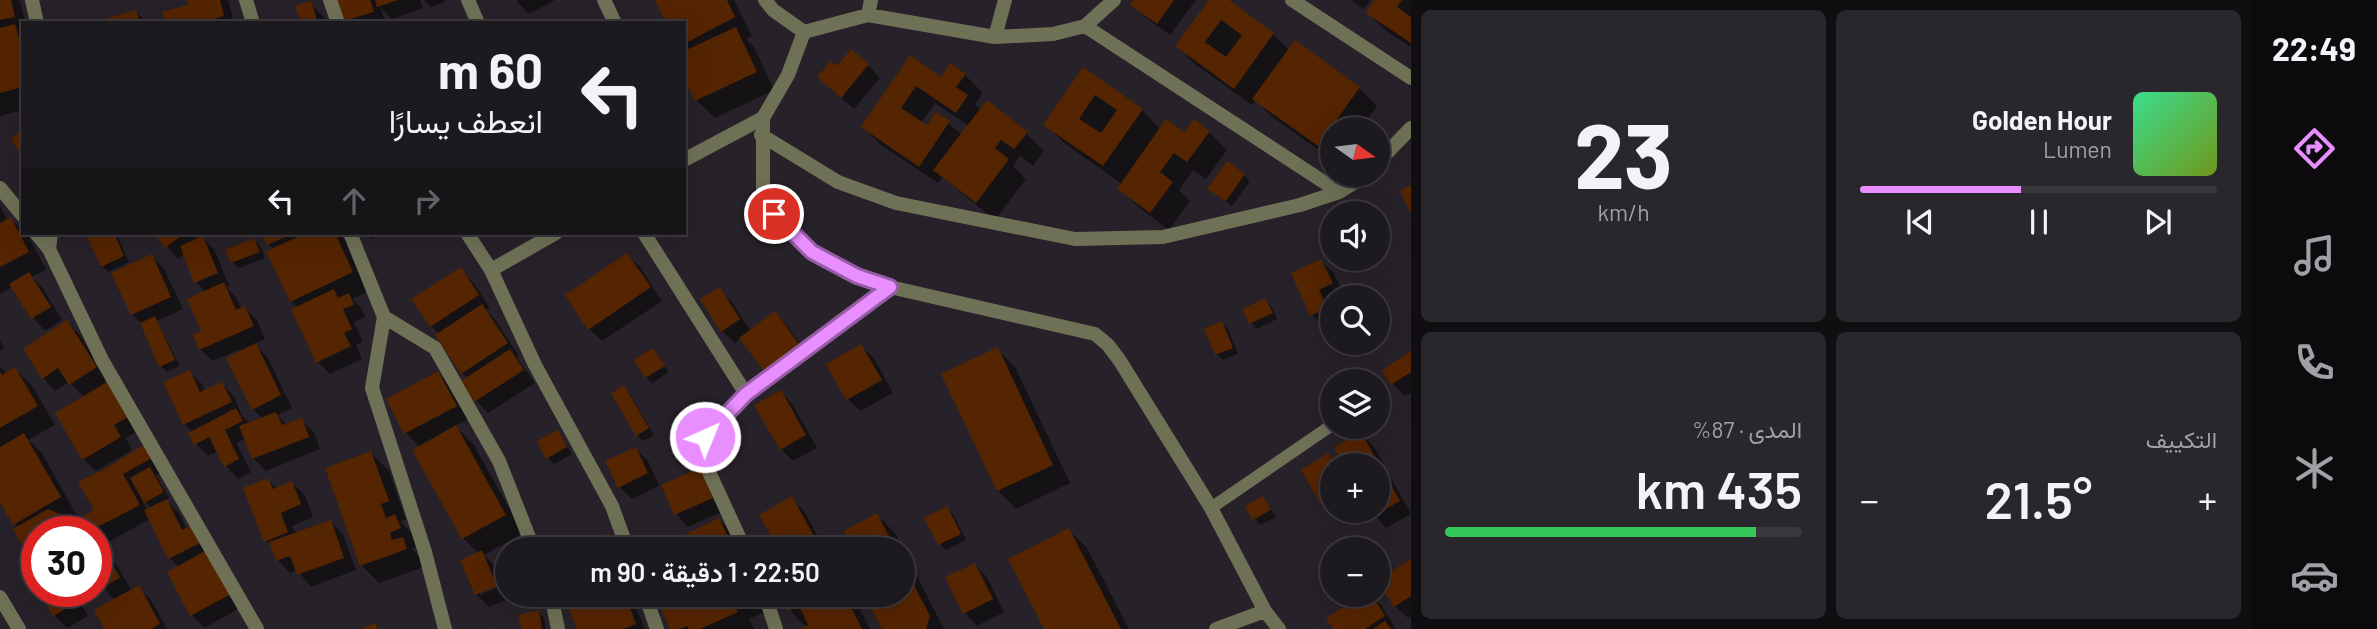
<!DOCTYPE html>
<html lang="ar">
<head>
<meta charset="utf-8">
<style>
	body { margin:0; font-family:Barlow,Vazirmatn,sans-serif; background:#2a272c; color:#f1f3f6; direction:rtl; height:100vh; display:flex; flex-direction:column; font-size:26px; white-space:nowrap }
	* { box-sizing:border-box; margin:0 }
	p { font-size:23px; color:#a0a1a4 }
	.icon { flex:none; width:38px; height:38px; fill:none; stroke:currentColor; stroke-width:2; stroke-linecap:round; stroke-linejoin:round }
	.map { position:relative; flex:1; overflow:hidden; direction:ltr }
	.panel { display:flex; flex-direction:column; gap:10px; padding:10px; background:#100e11; width:840px }
	.panel>* { flex:none }
	.guide { position:absolute; left:21px; top:21px; width:665px; height:214px; border-radius:0px; box-shadow:0 7px 28px #0002,0 0 0 2px #3b383d; direction:rtl; background:#1d1a1f; color:#f1f3f6; overflow:hidden }
	.needle { width:46px; rotate:104deg }
	.controls { position:absolute; left:1320px; top:117px; display:grid; gap:14px }
	.controls a { display:grid; place-items:center; width:70px; height:70px; border-radius:50%; background:#1d1a1f; box-shadow:0 7px 28px #0002,0 0 0 2px #3b383d; font-size:35px }
	.speed { position:absolute; left:21px; top:516px; display:flex; gap:14px; font-size:35px; font-weight:700; text-align:center }
	.speed>* { display:grid; place-content:center; width:91px; height:91px; border-radius:50%; background:#1d1a1f; box-shadow:0 7px 28px #0002,0 0 0 2px #3b383d; line-height:1 }
	.speed .limit { border:10px solid #d22; background:#fff; color:#111 }
	.pin { position:absolute; display:grid; place-items:center; width:60px; height:60px; color:#fff; margin:-30px; border:4px solid #fff; border-radius:50%; box-shadow:0 2px 7px #0007 }
	.me { position:absolute; width:77px; margin:-38px; rotate:44deg; stroke-linejoin:round; filter:drop-shadow(0 0 5px #0008) }
	.turn { display:flex; align-items:center; gap:24px; height:147px; padding:0 28px; font-size:32px }
	.turn .icon { width:91px; height:91px; stroke-width:2.5 }
	.turn b { display:block; font-size:49px; line-height:60px }
	.lanes { display:flex; align-items:center; height:66px; padding:0 28px; background:#0003; justify-content:center; gap:35px; direction:ltr }
	.lanes .off { opacity:.35 }
	.big { font-size:52px; font-weight:600; line-height:1.1 }
	.panel .tile { flex:1; display:flex; flex-direction:column; justify-content:center; gap:10px; min-width:0; padding:0 24px; border-radius:10px; background:#2a272c }
	.panel .dial { align-items:center; gap:0 }
	.dial b { font-size:91px; line-height:1 }
	.song { display:flex; align-items:center; gap:21px }
	.cover { width:84px; height:84px; border-radius:10px; background:linear-gradient(135deg,hsl(150 70% 55%),hsl(80 70% 35%)) }
	.played { height:7px; border-radius:4px; background:linear-gradient(90deg,#e88eff 45%,#3b383d 45%) }
	.keys { display:flex; justify-content:space-around; direction:ltr }
	.heat { display:flex; justify-content:space-between; align-items:center; font-size:38px; direction:ltr }
	.charge { height:10px; border-radius:5px; background:linear-gradient(90deg,#34c759 87%,#3b383d 0) }
	.panel .tiles { flex:1; display:grid; gap:10px; grid-template-columns:repeat(2,1fr) }
	.trip { position:absolute; left:495px; top:537px; width:420px; height:70px; border-radius:35px; background:#1d1a1f; box-shadow:0 7px 28px #0002,0 0 0 2px #3b383d; font-weight:600; line-height:70px; text-align:center; direction:rtl }
	main { display:flex; flex:1; min-height:0 }
	.tab-bar { display:flex; flex-direction:column; width:126px; justify-content:space-around; align-items:center; background:#0c0a0c; color:#a0a1a4 }
	.tab-bar .icon { width:49px; height:49px }
	.tab-bar .selected { color:#e88eff }
	.tab-bar b { font-size:32px; color:#f1f3f6 }
	.map>svg:first-child { display:block }
	.shadow { fill:#0007; fill-rule:evenodd }
	.building { fill:#552400; fill-rule:evenodd }
	.lines { fill:none; stroke-linecap:round; stroke-linejoin:round }
	.lane { stroke:#6f7157; stroke-width:12 }
	.street { stroke:#6f7157; stroke-width:14 }
	.route-casing { stroke:#975ca6; stroke-width:18 }
	.route { stroke:#e88eff; stroke-width:12 }
</style>
</head>
<body>
<main>
<nav class="tab-bar">
<b>22:49</b>
<svg class="icon selected" aria-label="directions" viewBox="0 0 24 24"><path d="M12 3l9 9-9 9-9-9zM9 14v-3h6M13 9l2 2-2 2"/></svg>
<svg class="icon" aria-label="music" viewBox="0 0 24 24"><path d="M9 18V5l10-2v13"/><circle cx="6" cy="18" r="3"/><circle cx="16" cy="16" r="3"/></svg>
<svg class="icon" aria-label="phone" viewBox="0 0 24 24"><path d="M5 4h4l2 5-3 2q2 4 5 5l2-3 5 2v4C11 20 4 13 5 4z"/></svg>
<svg class="icon" aria-label="climate" viewBox="0 0 24 24"><path d="M12 3v18M4 7l16 10M4 17L20 7"/></svg>
<svg class="icon" aria-label="car" viewBox="0 0 24 24"><path d="M5 17H2v-5l4-1 3-4h7l3 4 3 1v5h-3M9 17h6M6 11h13"/><circle cx="7" cy="17" r="2"/><circle cx="17" cy="17" r="2"/></svg>
</nav>
<section class="panel">
<div class="tiles">
<div class="tile">
<div class="song"><i class="cover"></i><div><b>Golden Hour</b><p>Lumen</p></div></div>
<div class="played"></div>
<div class="keys"><svg class="icon" aria-label="previous" viewBox="0 0 24 24"><path d="M18 5L8 12l10 7zM5 5v14"/></svg><svg class="icon" aria-label="pause" viewBox="0 0 24 24"><path d="M8 5v14M16 5v14"/></svg><svg class="icon" aria-label="next" viewBox="0 0 24 24"><path d="M6 5l10 7-10 7zM19 5v14"/></svg></div>
</div>
<div class="tile dial"><b>23</b><p>km/h</p></div>
<div class="tile"><p>التكييف</p>
<div class="heat"><a>−</a><b class="big">21.5°</b><a>+</a></div>
</div>
<div class="tile"><p>المدى · 87%</p><b class="big">435 km</b><div class="charge"></div></div>
</div>
</section>
<div class="map">
<svg width="1411" height="629" viewBox="0 0 1411 629">
	<rect width="100%" height="100%" fill="#272229"/>
	<path class="shadow" d="M0 0H18L21 3 25 23H23V30L19 31 23 35V110L0 116Z
		M189 0H228L234 23H167L191 6Z
		M336 0H420L423 8 392 19 381 8 385 23H344Z
		M424 0H444L445 2 431 7Z
		M516 0H555L529 14Z
		M656 0H734L752 36 746 39 754 47 774 90 715 118 696 100 684 51V23Z
		M1136 0H1196L1170 35 1145 17 1133 4Z
		M1211 0H1226L1273 34 1289 50 1359 88 1377 106 1360 130H1332V159L1272 117 1256 100 1252 105 1195 64 1177 46Z
		M1351 0H1370L1364 9Z
		M1376 0H1411V47L1386 31 1368 13Z
		M310 3 323 16 325 23H303Z
		M136 12 147 23H112Z
		M910 58 942 79 965 75 983 93 975 104 981 111 1026 133 1044 151 1033 166 1020 156 1013 166 1026 179 995 220 942 177 938 183 881 145 863 127ZM935 103 969 126 962 135 937 114 927 128 921 123Z
		M868 65 880 78 854 109 832 90 838 69Z
		M1084 70 1142 110 1161 130 1184 135 1209 132 1227 150 1206 179 1193 170 1179 190 1190 201 1169 230 1137 206 1119 188 1122 184 1064 143 1046 125Z
		M1244 175 1250 181 1232 206 1209 188Z
		M0 206 8 221 11 219 29 237 46 270 32 277 42 287 62 320 45 331 33 318 13 287 0 294Z
		M104 233H115L117 235 129 262 108 272 102 266 90 239Z
		M156 233H192L197 240 203 238 215 251 229 286 226 287 236 297 241 309 245 308 257 320 265 339 254 344 268 358 292 408 277 415 287 425 301 420 314 432 320 449 266 471 254 459 244 439 236 443 251 472 238 479 226 466 218 451 208 456 196 444 193 432 184 424 190 372 202 384 205 392 222 384 234 396 242 416 248 422 263 419 253 409 241 349 213 361 200 349 206 292 196 282 185 254 178 259Z
		M264 233H338L347 242 370 291 352 299 361 307 365 317 354 322 363 342 356 345 362 359 330 374 318 362 298 308 291 301 274 250 269 244Z
		M365 233H380L371 239Z
		M254 240 260 246 265 258 239 268 232 262Z
		M627 255 640 267 662 301 602 341 589 329Z
		M152 256 164 269 183 309 157 321 180 366 167 372 161 366 142 324 132 314Z
		M1321 261 1334 273 1344 296 1332 298 1330 303 1332 323 1324 327 1312 315Z
		M460 269 473 282 490 308 486 310 494 318 519 356 517 358 535 383 488 413 476 400 468 378 462 373 439 334 431 326Z
		M719 289 732 302 751 332 775 314 787 326 810 357 777 382 765 369 742 338 735 343 722 331Z
		M1265 300 1271 306 1277 319 1257 329 1251 323 1244 310Z
		M67 323 80 335 108 380 105 382 120 396 139 430 126 438 132 450 96 471 83 459 84 397 69 382 55 391 43 378Z
		M1222 323 1228 329 1238 354 1223 360 1217 354Z
		M0 340 5 348 0 351Z
		M861 346 874 358 893 393 860 411 848 399Z
		M997 349 1015 367 1070 483 1016 509 998 490Z
		M653 350 669 372 652 383 646 377Z
		M1411 353V393L1405 396 1393 384Z
		M0 367 7 374 15 369 33 387 55 425 28 440 42 453 77 516 68 521 79 532H37V563L32 558 18 528 0 499Z
		M438 373 450 385 468 419 455 426 474 445 523 533 484 555 494 565 501 582 480 591V595L503 585 508 599 489 607 476 594 479 554 463 538 420 447 406 433 388 399Z
		M624 388 630 394 654 435 643 441 637 435Z
		M781 392 793 405 817 448 793 461 781 449Z
		M557 432 572 454 554 464 548 458Z
		M1361 434 1374 447 1411 514 1386 528 1371 511H1377V466Z
		M147 445 166 470 156 475 169 498 166 500 179 513 187 530 193 526 242 607 204 628 192 615 169 572 179 567 170 558 150 519 104 544 132 591 138 587 151 600 167 629H106L115 600 103 587 96 575V532H90L83 519 96 511 105 471ZM142 500H143L151 508 148 510Z
		M636 449 648 461 659 486 632 499 619 487Z
		M371 453 389 471 406 520 400 521 413 534 417 547 412 549 420 557 424 567 379 583 361 565Z
		M1328 456 1338 466H1332V511H1340L1334 514 1322 502Z
		M699 470 724 511 688 527 676 514 663 486Z
		M268 480 277 489 292 483 305 495 313 517 292 526 296 534 331 522 343 534 356 570 311 587 297 570 290 573 278 560 273 548 266 541Z
		M791 498 804 511 825 549 781 550Z
		M1263 498 1276 517 1260 525 1247 507Z
		M947 508 953 514 966 540 946 550 940 544 927 518Z
		M877 515 895 533 944 629H884L866 595H903V550H855Z
		M719 520 731 532 740 550H675Z
		M1069 530 1087 548 1129 629H1046Z
		M609 535 622 550H574Z
		M1411 561V616L1408 618 1395 606Z
		M975 565 987 577 1004 612 977 626 965 613Z
		M41 592H83L88 600 81 604 88 616 67 628 54 615Z
		M574 595H628L633 600 645 629H579L581 603Z
		M654 595H762L768 610 749 619 754 629H672L660 601Z
		M782 595H853L870 629H804L807 628 790 610Z
		M1365 595H1371L1381 605 1396 629H1335Z
		M538 612 544 618 546 629H523Z"/>
	<path class="building" d="M0 0H11L15 17 0 20Z
		M187 0H220L224 16 199 23H165L162 12 188 5Z
		M334 0H370L374 12 340 22Z
		M375 0H398L377 7Z
		M655 0H727L735 17 684 44V23H666Z
		M1134 0H1174L1157 24 1130 5Z
		M1209 0H1229L1274 33 1234 89 1175 46ZM1221 20 1242 35 1226 57 1205 42Z
		M1374 0H1402L1397 7 1411 17V43L1366 13Z
		M311 1 318 23H301L295 6Z
		M136 10 140 23H110L108 18Z
		M15 24 23 52V87L0 93V28Z
		M736 27 757 72 695 101 684 78V51Z
		M1295 40 1360 87 1318 146 1252 99Z
		M851 49 869 64 841 98 817 77 831 61 837 66Z
		M910 55 941 77 950 63 966 74 956 87 968 95 956 113 916 86 901 108 927 125 936 112 950 121 919 167 861 127Z
		M1083 67 1143 109 1103 166 1043 125ZM1095 95 1117 110 1101 133 1079 119Z
		M987 100 1028 132 1014 149 1001 140 995 148 1009 159 976 203 933 170Z
		M1166 119 1184 132 1194 119 1210 131 1187 162 1174 153 1160 172 1173 182 1150 213 1117 189Z
		M23 131V160L11 138Z
		M1227 161 1245 174 1226 201 1207 189Z
		M1411 185V213L1400 191Z
		M11 217 29 252 0 267V223Z
		M99 233H114L124 256 101 267 88 238Z
		M154 233H185L165 248Z
		M262 233H294L267 245Z
		M307 233H335L353 272 290 302 266 251Z
		M203 236 218 273 194 283 180 246Z
		M254 238 260 252 231 263 225 250Z
		M627 253 651 287 588 330 565 295Z
		M152 254 171 297 131 315 111 273Z
		M1321 259 1333 283 1319 290 1327 308 1310 316 1291 273Z
		M461 267 479 295 430 327 411 299Z
		M29 272 51 307 31 319 9 284Z
		M224 282 236 310 245 306 254 326 199 350 193 335 201 331 187 299Z
		M720 287 740 319 721 332 700 299Z
		M334 289 338 298 349 293 354 305 343 309 352 329 344 333 351 346 316 363 291 309Z
		M1265 298 1273 313 1249 324 1242 309Z
		M482 304 508 343 461 374 435 335Z
		M775 311 799 344 764 371 739 338Z
		M155 316 175 360 159 367 140 323Z
		M67 320 97 367 69 385 58 368 42 379 23 349Z
		M1222 321 1233 348 1215 355 1204 329Z
		M256 343 281 395 252 410 226 358Z
		M861 344 882 380 846 400 826 364Z
		M998 347 1053 465 997 491 941 374Z
		M653 348 665 366 645 378 634 360Z
		M510 349 524 370 474 402 461 381Z
		M1411 351V372L1391 385 1382 370Z
		M15 367 38 406 0 428V372L2 375Z
		M190 370 200 392 222 382 232 402 183 425 163 382Z
		M438 371 457 406 404 434 386 399Z
		M107 382 128 417 114 425 121 437 82 460 55 413Z
		M624 385 649 428 636 436 611 393Z
		M781 390 806 435 780 450 754 405Z
		M236 408 243 421 225 430 239 459 224 467 209 437 194 445 188 433Z
		M276 412 282 425 302 418 309 437 252 459 239 426Z
		M456 425 506 515 462 539 412 450Z
		M558 430 567 447 546 459 537 441Z
		M1361 432 1400 501 1372 517 1369 511H1377V466H1344L1334 447Z
		M24 433 61 497 13 525 0 502V447Z
		M147 443 154 457 123 474 140 505 88 532 80 518 94 510 78 482 105 469Z
		M636 447 648 473 618 488 605 461Z
		M371 451 389 501 381 504 386 518 395 514 401 528 390 533 392 540 403 537 407 549 360 566 325 468Z
		M1328 453 1336 466H1332V496L1320 503 1301 470Z
		M150 467 164 492 144 503 130 478Z
		M700 468 713 498 674 515 661 485Z
		M268 478 273 489 292 481 301 504 281 513 288 532 264 542 243 488Z
		M792 496 814 536 790 550H779L759 515Z
		M1263 496 1271 510 1252 520 1245 506Z
		M167 499 182 530 193 524 202 542 168 559 144 510Z
		M947 506 961 534 938 545 924 518Z
		M48 509 67 517 76 532H37V556L30 559 13 529Z
		M877 513 896 550H853L844 531Z
		M719 518 734 550H674L670 542Z
		M331 520 344 558 297 575 290 556 276 561 269 542Z
		M1069 528 1121 629H1044L1008 559Z
		M609 533 616 550H570V549Z
		M96 534 120 578 102 588 96 579Z
		M818 541 822 550H802Z
		M207 550 231 594 190 616 167 572Z
		M482 550 497 586 475 595 460 560Z
		M1411 559V596L1394 607 1377 580Z
		M975 563 993 599 963 614 945 577Z
		M903 564 930 616 926 629H882L864 595H903Z
		M139 585 160 624 151 629H104L94 610Z
		M39 592H70L76 603 53 616Z
		M597 595H625L636 624 623 629H577L568 607Z
		M669 595H745L732 601 738 612 700 629H689L687 626 680 629H670L657 600Z
		M780 595H845L862 629H801L808 625 799 606 788 611Z
		M1362 595H1372L1385 616 1365 629H1333L1326 618Z
		M539 610 542 629H522L518 615Z
		M1385 621 1391 629H1373Z
		M375 623 378 629H361Z"/>
	<g class="lines">
		<path class="lane" d="M1211 508 1332 425"/>
		<path class="street" d="M32 0 37 23
			M246 0 253 23
			M330 0 338 23
			M468 0 478 23
			M604 0 615 23
			M765 0 773 10 804 32 788 75 763 118V189L774 213 812 252 857 276 890 287 1095 334 1108 345 1120 361 1211 508 1265 611 1279 629
			M1292 0 1411 78
			M868 15 871 0
			M1085 26 1339 192
			M804 32 868 15 995 37 1053 34 1085 26 1114 0
			M995 37 1005 0
			M761 135 838 182 896 203 1075 239 1163 237 1300 205 1339 192 1366 175
			M684 160 763 118
			M1377 163 1411 128
			M0 188 23 216
			M36 233 49 249
			M51 233 49 249 102 360 257 629
			M350 233 384 317 435 348 499 461 534 550
			M467 233 491 270 535 365 612 506 628 550
			M644 233 746 394
			M491 270 556 233
			M384 317 372 388 425 552 445 629
			M745 550 703 459 705 437 746 394 890 287
			M551 595 558 629
			M645 595 657 629
			M765 595 776 629
			M0 597 19 629
			M1216 629 1265 611"/>
	</g>
	<g class="lines">
		<defs>
			<path id="route" d="M705 437 746 394 890 287 857 276 812 252 774 214"/>
		</defs>
		<use href="#route" class="route-casing"/>
		<use href="#route" class="route"/>
	</g>
</svg>
<div class="controls">
<a><svg class="needle" viewBox="-14 -14 28 28"><path d="M0-13l5 13h-10z" fill="#e53935"/><path d="M0 13l5-13h-10z" fill="#a0a1a4"/></svg></a>
<a><svg class="icon" aria-label="sound" viewBox="0 0 24 24"><path d="M4 9h4l5-4v14l-5-4H4zM17 9q2 3 0 6"/></svg></a>
<a><svg class="icon" aria-label="search" viewBox="0 0 24 24"><circle cx="10" cy="10" r="6"/><path d="M15 15l6 6"/></svg></a>
<a><svg class="icon" aria-label="layers" viewBox="0 0 24 24"><path d="M12 4l9 5-9 5-9-5zM3 14l9 5 9-5"/></svg></a>
<a>+</a>
<a>−</a>
</div>
<div class="speed"><div class="limit">30</div></div>
<div class="pin" style="left:774px;top:214px;background:#d93025"><svg class="icon" aria-label="arrive" viewBox="0 0 24 24"><path d="M6 21V4h12l-3 4 3 4H6"/></svg></div>
<svg class="me" style="left:705px;top:437px" viewBox="-20 -20 40 40"><circle r="17" fill="#e88eff" stroke="#fff" stroke-width="3"/><path d="M0-11L8 9 0 5-8 9z" fill="#fff"/></svg>
<div class="trip">22:50 · 1 دقيقة · 90 m</div>
<div class="guide">
<div class="turn"><svg class="icon" aria-label="left" viewBox="0 0 24 24"><path d="M17 20v-9H6M10 6l-5 5 5 5"/></svg><div><b>60 m</b>انعطف يسارًا</div></div>
<div class="lanes"><svg class="icon" aria-label="left" viewBox="0 0 24 24"><path d="M17 20v-9H6M10 6l-5 5 5 5"/></svg><svg class="icon off" aria-label="ahead" viewBox="0 0 24 24"><path d="M12 20V5M6 11l6-6 6 6"/></svg><svg class="icon off" aria-label="right" viewBox="0 0 24 24"><path d="M7 20v-9h11M14 6l5 5-5 5"/></svg></div>
</div>
</div>
</main>
</body>
</html>
